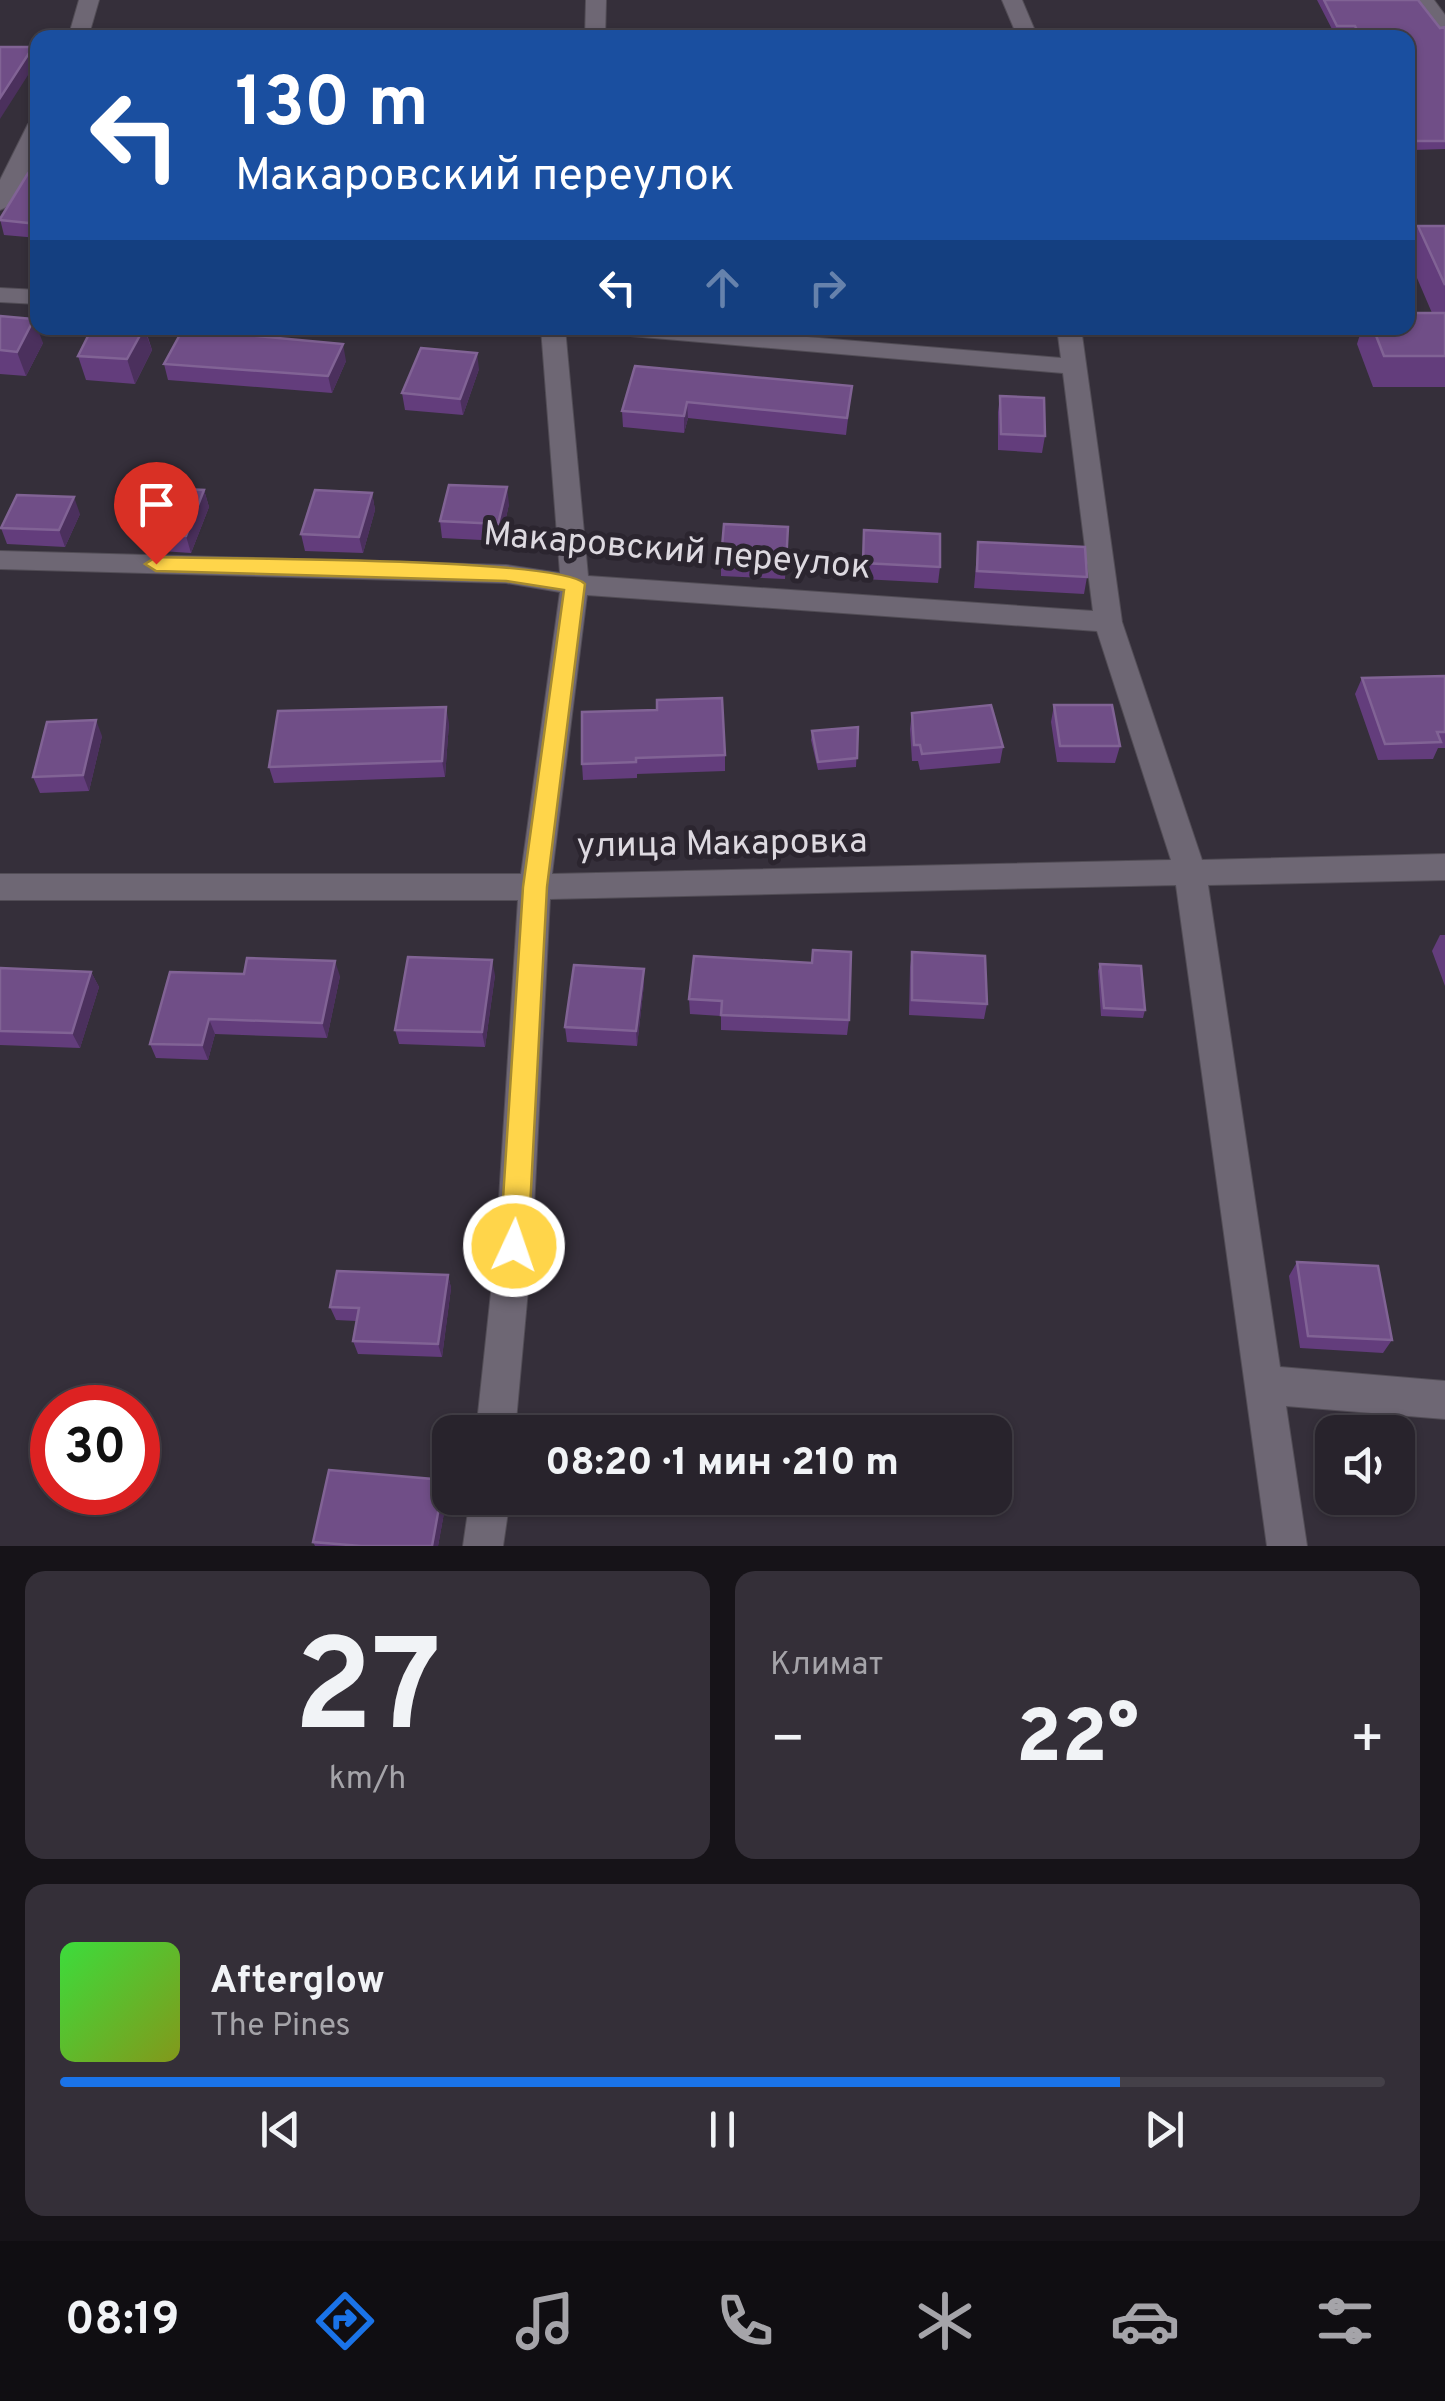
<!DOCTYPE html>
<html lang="ru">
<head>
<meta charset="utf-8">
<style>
	body { margin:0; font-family:Overpass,sans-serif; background:#342f38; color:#f1f3f6; height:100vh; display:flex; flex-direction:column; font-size:38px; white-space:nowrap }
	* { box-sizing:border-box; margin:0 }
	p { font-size:32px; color:#a5a4a9 }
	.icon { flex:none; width:55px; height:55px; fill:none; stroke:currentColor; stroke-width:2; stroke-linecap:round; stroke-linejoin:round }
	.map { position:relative; height:1546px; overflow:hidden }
	.panel { display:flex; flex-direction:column; gap:25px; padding:25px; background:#161318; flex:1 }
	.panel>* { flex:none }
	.banner { position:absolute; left:30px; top:30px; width:1385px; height:305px; border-radius:20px; box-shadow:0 2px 8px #0004,0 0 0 2px #444048; background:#1a4fa0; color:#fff; overflow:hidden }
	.tools { position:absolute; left:1315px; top:1415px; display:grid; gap:20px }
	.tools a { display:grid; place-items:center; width:100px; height:100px; border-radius:20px; background:#28232c; box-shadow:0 2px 8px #0004,0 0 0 2px #444048; font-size:50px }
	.speed { position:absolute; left:30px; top:1385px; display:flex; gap:20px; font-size:50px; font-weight:700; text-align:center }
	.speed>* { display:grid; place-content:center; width:130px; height:130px; border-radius:50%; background:#28232c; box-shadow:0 2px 8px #0004,0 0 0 2px #444048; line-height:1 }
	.speed .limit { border:15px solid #d22; background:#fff; color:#111 }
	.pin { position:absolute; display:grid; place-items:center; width:85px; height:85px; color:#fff; margin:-102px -42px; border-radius:50% 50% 50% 0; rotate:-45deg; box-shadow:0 0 10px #0007 }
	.pin .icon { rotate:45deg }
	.me { position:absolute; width:110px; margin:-55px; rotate:3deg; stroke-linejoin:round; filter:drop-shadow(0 0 8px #0008) }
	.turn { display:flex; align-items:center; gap:35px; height:210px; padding:0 40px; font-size:45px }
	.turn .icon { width:130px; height:130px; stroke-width:2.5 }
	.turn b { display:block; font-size:70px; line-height:85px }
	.lanes { display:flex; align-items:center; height:95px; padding:0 40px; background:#0003; justify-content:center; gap:50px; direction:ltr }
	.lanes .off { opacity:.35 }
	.big { font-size:75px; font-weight:800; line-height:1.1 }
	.panel .tile { flex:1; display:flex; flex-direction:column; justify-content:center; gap:15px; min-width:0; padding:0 35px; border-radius:20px; background:#342f38 }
	.panel .dial { align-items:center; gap:0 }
	.dial b { font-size:130px; line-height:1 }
	.song { display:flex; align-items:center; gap:30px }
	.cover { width:120px; height:120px; border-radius:15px; background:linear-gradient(135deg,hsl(120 70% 55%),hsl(70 70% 35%)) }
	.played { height:10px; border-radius:5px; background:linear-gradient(90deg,#1a73e8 80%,#444048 80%) }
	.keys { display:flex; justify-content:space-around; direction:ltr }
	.heat { display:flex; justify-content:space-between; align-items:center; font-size:55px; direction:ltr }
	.panel .tiles { flex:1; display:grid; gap:25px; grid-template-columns:1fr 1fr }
	.tile:last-child { grid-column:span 2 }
	.trip { position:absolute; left:432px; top:1415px; width:580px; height:100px; border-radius:20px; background:#28232c; box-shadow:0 2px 8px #0004,0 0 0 2px #444048; font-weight:800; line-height:100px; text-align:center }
	.dock { display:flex; height:160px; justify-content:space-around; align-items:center; background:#100e12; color:#a5a4a9 }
	.dock .icon { width:70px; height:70px }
	.dock .selected { color:#1a73e8 }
	.dock b { font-size:45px; color:#f1f3f6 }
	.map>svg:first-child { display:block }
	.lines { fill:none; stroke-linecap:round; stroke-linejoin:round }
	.minor-casing { stroke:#524d56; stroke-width:2 }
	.minor { fill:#6e6774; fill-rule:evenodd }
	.wall { fill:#633d7c }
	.shaded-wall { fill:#4b305d }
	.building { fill:#704e87; stroke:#816395; stroke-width:2.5 }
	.route { fill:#ffd54a; stroke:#a68a30; stroke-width:2.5 }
	.labels { text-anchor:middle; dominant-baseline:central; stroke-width:10; stroke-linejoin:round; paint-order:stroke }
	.street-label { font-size:35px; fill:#ddd9e0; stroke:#2b252f }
</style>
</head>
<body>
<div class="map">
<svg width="1445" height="1546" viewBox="0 0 1445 1546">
	<rect width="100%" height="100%" fill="#352f3a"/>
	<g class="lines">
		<defs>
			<path id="minor" d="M79 0H99L88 38H68Z
				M586 0H606L605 38H585Z
				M1002 0H1022L1038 38H1018Z
				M1414 0H1434L1445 15V35L1438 33Z
				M38 118C38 141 25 202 0 210V180L28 124Z
				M0 288 38 290V304L0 302Z
				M541 328H565L588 576 1093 611 1063 373 619 335 607 328H698L1061 358 1057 328H1081L1122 622 1202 860 1445 854V880L1208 885 1280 1367 1445 1381V1419L1286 1406 1307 1546H1267L1176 885 550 899 532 1246 515 1432H476L496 1246 518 900H0V874H521L560 592 506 583 0 569V551L506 565 560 573ZM587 595 1097 631 1171 860 552 874Z
				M470 1498H510L503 1546H463Z"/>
		</defs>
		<use href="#minor" class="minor-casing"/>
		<use href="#minor" class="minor"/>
	</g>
	<path class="wall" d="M1317 0H1418L1440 28 1445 27V149L1413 150 1408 139V38H1354L1352 34 1335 35Z
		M38 157V238L4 235 0 219Z
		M1418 226H1445V387H1373L1357 344 1362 328H1408L1432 313 1408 257Z
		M0 316 43 343 26 376 0 374Z
		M92 328H145L152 350 135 384 86 380 78 356Z
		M346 361 332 393 168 380 164 364Z
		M635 366 852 386 846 435 688 418 684 433 623 427 622 411Z
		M479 369 463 415 405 410 402 393Z
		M1000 396 1045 436 1042 453 998 450V412Z
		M204 490 209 507 191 553 146 550 141 534Z
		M372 493 375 510 363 553 305 551 301 534Z
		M509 504 501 541 442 538 440 521Z
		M80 514 65 547 7 544 1 528Z
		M788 527 785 579 721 576V559Z
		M864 530 940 567 938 583 862 579Z
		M978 542 1087 577 1084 594 974 588Z
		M1445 676V748H1438L1433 759 1378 760 1355 694 1362 678Z
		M1054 705 1120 746 1115 763 1057 762 1051 722Z
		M582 712 725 755V771L637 774V778L583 780 582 764Z
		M912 713 1003 747 1000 763 920 770 918 761H912L910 729Z
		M449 723 445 777 274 783 269 767Z
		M858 727 856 767 818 770 811 740 812 731Z
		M102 736 89 791 40 793 33 777Z
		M1440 935H1445V986L1432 951Z
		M912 952 987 1004 984 1019 909 1015 910 967Z
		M694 956 849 1020 847 1035 721 1030V1016L690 1014 689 999Z
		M1100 964 1145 1010 1143 1018 1101 1016 1098 971Z
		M0 968 91 972 99 987 80 1048 0 1045Z
		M644 969V984L637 1046 567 1042 565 1027Z
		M170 972 340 976 327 1038 215 1034 208 1060 156 1058 150 1044Z
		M495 975 485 1047 399 1044 395 1030Z
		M1297 1262 1392 1340 1383 1353 1300 1348 1289 1276Z
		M448 1275 451 1288 442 1357 358 1354 353 1341 356 1321 336 1320 330 1307Z
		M448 1491 438 1546H315L313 1542Z"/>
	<path class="shaded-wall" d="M33 47 37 61 0 119V98Z
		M34 319 43 343 26 376 17 352Z
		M144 328 152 350 135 384 127 359Z
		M343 344 346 361 332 393 328 376Z
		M477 353 479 369 463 415 460 399Z
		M687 402 688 418 684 433V416Z
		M507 487 509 504 501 541 498 524Z
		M204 490 209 507 191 553 186 536Z
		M372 493 375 510 363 553 359 537Z
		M74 497 80 514 65 547 59 530Z
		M446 707 449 723 445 777 442 761Z
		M96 720 102 736 89 791 83 775Z
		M492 960 495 975 485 1047 482 1032Z
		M335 961 340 976 327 1038 322 1023Z
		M644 969V984L637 1046 636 1031Z
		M91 972 99 987 80 1048 72 1033Z
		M209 1019 215 1034 208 1060 202 1045Z
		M448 1275 451 1288 442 1357 438 1344Z
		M444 1480 448 1491 438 1546H432Z"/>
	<path class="building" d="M1324 0H1418L1440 28 1445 27V141H1416L1408 125V38H1361L1355 26H1337Z
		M0 47H33L0 98Z
		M38 157V224L0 220V219Z
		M1418 226H1445V285Z
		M1408 313H1445V356H1384L1373 328H1408Z
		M0 316 34 319 17 352 0 350Z
		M92 328H144L127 359 78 356Z
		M183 329 343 344 328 376 164 364Z
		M421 348 477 353 460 399 402 393Z
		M635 366 852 386 847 418 687 402 684 416 622 411Z
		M1000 396 1044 398 1045 436 1001 434Z
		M449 485 507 487 498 524 440 521Z
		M160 488 204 490 186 536 141 534Z
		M315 490 372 493 359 537 301 534Z
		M17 495 74 497 59 530 1 528Z
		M724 524 788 527 786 563 721 559Z
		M864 530 940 534V567L863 563Z
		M978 542 1085 547 1087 577 977 571Z
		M1445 676V732H1437L1441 742 1385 744 1362 678Z
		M722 698 725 755 636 758V762L582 764V712L657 710V700Z
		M991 705 1003 747 922 754 920 745H914L912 713Z
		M1054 705H1112L1120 746H1060Z
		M446 707 442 761 269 767 278 711Z
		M96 720 83 775 33 777 47 722Z
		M858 727 857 758 818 762 812 731Z
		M813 950 851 952 849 1020 721 1015 722 1001 689 999 694 956 812 963Z
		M912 952 985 956 987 1004 912 1000Z
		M408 957 492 960 482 1032 395 1030Z
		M247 958 335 961 322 1023 209 1019 202 1045 150 1044 170 972 244 974Z
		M1100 964 1141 966 1145 1010 1104 1008Z
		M574 965 644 969 636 1031 565 1027Z
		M0 968 91 972 72 1033 0 1031Z
		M1297 1262 1378 1266 1392 1340 1308 1336Z
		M337 1271 448 1275 438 1344 353 1341 359 1308 330 1307Z
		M329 1470 444 1480 432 1546H361L313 1542Z"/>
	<path class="route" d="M156 557C213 559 562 557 585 584L547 887 528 1246 524 1256 514 1260 504 1256 500 1246 523 887 564 590 506 581 156 571 145 564Z"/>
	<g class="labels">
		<g class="street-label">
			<text transform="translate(677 552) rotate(5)">Макаровский переулок</text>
			<text transform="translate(722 845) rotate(-1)">улица Макаровка</text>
		</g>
	</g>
</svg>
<div class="tools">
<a><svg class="icon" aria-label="sound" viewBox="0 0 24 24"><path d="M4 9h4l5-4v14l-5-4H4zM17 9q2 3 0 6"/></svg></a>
</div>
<div class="speed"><div class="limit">30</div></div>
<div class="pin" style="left:156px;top:564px;background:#d93025"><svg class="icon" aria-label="arrive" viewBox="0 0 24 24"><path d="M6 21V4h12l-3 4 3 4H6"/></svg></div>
<svg class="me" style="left:514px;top:1246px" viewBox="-20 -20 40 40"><circle r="17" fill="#ffd54a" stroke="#fff" stroke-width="3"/><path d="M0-11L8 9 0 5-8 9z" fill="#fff"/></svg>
<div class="trip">08:20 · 1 мин · 210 m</div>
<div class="banner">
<div class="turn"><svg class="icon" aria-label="left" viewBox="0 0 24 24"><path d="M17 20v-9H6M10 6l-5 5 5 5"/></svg><div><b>130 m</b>Макаровский переулок</div></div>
<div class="lanes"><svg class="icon" aria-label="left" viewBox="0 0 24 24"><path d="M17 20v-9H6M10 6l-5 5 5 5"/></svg><svg class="icon off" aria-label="ahead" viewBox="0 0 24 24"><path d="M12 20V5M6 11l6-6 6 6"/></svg><svg class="icon off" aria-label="right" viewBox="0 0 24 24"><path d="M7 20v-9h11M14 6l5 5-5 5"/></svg></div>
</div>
</div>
<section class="panel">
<div class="tiles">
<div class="tile dial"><b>27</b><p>km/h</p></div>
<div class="tile"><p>Климат</p>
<div class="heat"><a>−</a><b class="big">22°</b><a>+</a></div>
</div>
<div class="tile">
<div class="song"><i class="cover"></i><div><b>Afterglow</b><p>The Pines</p></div></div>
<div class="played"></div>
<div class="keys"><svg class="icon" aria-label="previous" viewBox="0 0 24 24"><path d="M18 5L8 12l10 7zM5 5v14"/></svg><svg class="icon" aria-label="pause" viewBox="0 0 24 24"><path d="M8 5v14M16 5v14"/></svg><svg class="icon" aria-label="next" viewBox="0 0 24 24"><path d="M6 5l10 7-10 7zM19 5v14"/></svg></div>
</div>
</div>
</section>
<nav class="dock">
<b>08:19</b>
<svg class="icon selected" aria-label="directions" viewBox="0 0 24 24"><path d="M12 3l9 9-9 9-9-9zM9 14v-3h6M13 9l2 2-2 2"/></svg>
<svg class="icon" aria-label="music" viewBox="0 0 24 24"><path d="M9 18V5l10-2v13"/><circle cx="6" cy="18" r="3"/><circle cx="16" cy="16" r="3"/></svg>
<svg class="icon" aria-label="phone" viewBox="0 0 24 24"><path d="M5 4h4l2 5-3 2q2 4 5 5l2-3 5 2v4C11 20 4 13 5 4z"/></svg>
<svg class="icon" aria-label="climate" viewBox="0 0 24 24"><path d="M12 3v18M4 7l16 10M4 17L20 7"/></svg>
<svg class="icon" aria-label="car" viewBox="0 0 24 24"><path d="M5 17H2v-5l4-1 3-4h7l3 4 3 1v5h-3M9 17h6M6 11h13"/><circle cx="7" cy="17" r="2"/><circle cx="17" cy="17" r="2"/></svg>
<svg class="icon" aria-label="filters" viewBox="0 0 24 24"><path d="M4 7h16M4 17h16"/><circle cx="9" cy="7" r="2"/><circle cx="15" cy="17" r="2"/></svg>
</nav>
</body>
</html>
